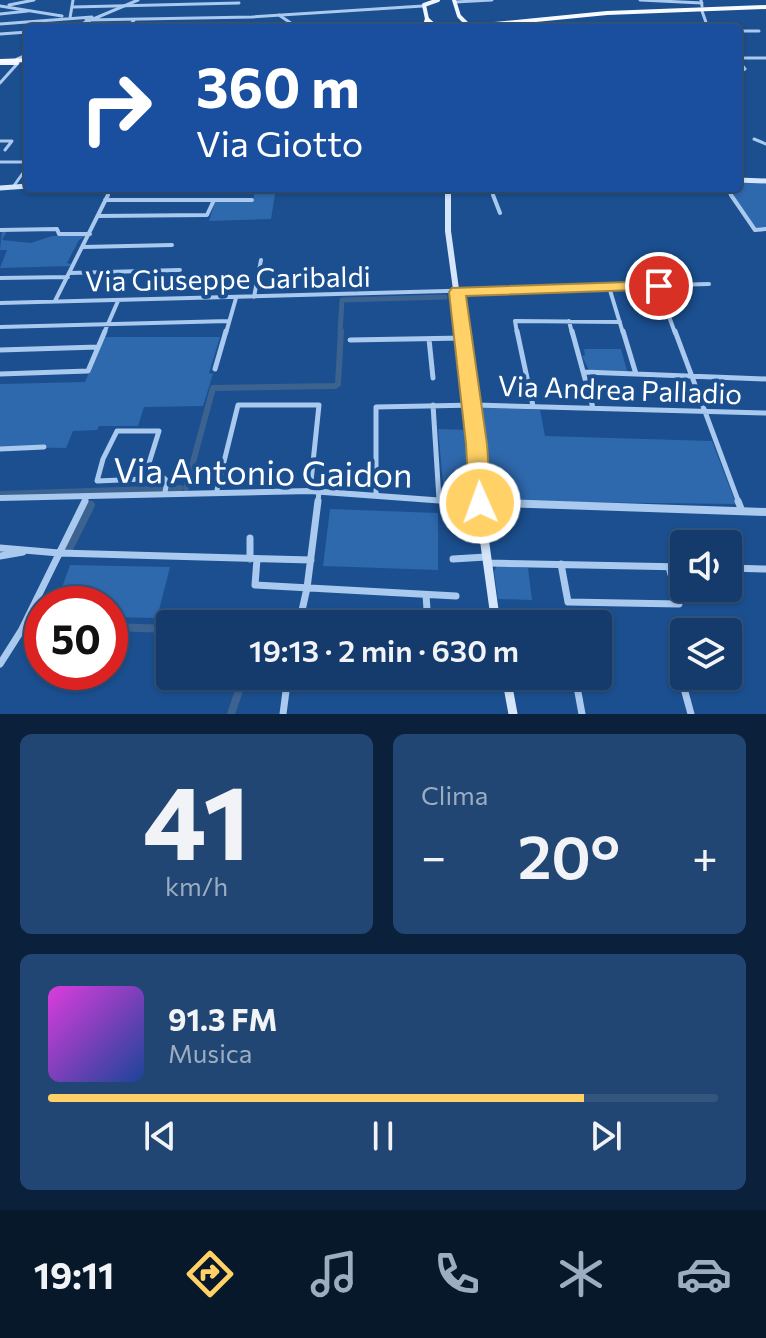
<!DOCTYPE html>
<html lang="it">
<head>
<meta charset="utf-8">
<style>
	body { margin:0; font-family:Commissioner,sans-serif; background:#214673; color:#f1f3f6; height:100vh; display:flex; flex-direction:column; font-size:30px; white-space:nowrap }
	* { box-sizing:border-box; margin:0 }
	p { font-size:26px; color:#9dadc1 }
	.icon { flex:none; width:44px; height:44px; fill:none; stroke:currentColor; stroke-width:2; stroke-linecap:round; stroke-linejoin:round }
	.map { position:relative; height:714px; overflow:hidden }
	.sheet { display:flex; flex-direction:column; gap:20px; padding:20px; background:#0b203b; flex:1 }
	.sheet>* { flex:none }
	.hud { position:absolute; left:24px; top:24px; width:718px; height:168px; border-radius:8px; box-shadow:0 2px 6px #0004,0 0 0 2px #33557e; background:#1a4fa0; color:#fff; overflow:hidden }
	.buttons { position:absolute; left:670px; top:530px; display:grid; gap:16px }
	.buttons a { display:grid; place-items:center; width:72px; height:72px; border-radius:8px; background:#143b6b; box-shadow:0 2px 6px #0004,0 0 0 2px #33557e; font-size:40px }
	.speed { position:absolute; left:24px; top:586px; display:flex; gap:16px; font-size:40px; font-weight:700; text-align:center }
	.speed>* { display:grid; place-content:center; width:104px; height:104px; border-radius:50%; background:#143b6b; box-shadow:0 2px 6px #0004,0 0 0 2px #33557e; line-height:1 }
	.speed .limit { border:12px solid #d22; background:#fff; color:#111 }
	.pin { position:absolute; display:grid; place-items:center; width:68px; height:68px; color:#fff; margin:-34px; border:4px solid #fff; border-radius:50%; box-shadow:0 2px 8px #0007 }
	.me { position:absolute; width:88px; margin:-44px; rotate:358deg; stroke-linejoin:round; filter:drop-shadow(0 0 6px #0008) }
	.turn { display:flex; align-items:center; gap:28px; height:168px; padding:0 40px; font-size:36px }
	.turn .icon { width:104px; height:104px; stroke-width:2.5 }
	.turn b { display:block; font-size:56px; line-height:68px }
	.big { font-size:60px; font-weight:600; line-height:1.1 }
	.sheet .tile { flex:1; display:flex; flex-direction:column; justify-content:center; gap:12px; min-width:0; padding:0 28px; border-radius:12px; background:#214673 }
	.sheet .dial { align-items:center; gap:0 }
	.dial b { font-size:104px; line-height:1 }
	.song { display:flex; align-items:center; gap:24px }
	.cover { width:96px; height:96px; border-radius:12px; background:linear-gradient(135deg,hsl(300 70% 55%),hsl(220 70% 35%)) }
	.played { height:8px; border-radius:4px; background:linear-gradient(90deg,#ffd166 80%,#33557e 80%) }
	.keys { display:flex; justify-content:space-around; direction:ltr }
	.heat { display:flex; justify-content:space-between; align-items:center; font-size:44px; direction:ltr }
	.sheet .tiles { flex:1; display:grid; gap:20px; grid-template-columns:1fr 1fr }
	.tile:last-child { grid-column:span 2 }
	.trip { position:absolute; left:156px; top:610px; width:456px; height:80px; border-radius:8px; background:#143b6b; box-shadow:0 2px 6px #0004,0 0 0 2px #33557e; font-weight:600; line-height:80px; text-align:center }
	.tab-bar { display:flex; height:128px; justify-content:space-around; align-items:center; background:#08182b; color:#9dadc1 }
	.tab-bar .icon { width:56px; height:56px }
	.tab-bar .active { color:#ffd166 }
	.tab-bar b { font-size:36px; color:#f1f3f6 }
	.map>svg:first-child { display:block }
	.green { fill:#2e69ad }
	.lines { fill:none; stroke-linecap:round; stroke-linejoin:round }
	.canal-far2 { stroke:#3c6290; stroke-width:5 }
	.canal-far1 { stroke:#3c6290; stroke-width:6 }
	.canal { stroke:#3c6290; stroke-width:8 }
	.minor-far3 { stroke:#a9c9ee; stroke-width:3 }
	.minor-far2 { stroke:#a9c9ee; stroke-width:4 }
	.minor-far1 { stroke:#a9c9ee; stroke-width:5 }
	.minor { stroke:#a9c9ee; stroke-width:7 }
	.tertiary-far2 { stroke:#a9c9ee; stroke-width:3 }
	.tertiary-far1 { stroke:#a9c9ee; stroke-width:6 }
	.tertiary { stroke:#a9c9ee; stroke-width:8 }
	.secondary-far3 { stroke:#d6e6fa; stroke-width:5 }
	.secondary-far2 { stroke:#d6e6fa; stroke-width:6 }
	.secondary-far1 { stroke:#d6e6fa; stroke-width:8 }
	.secondary { stroke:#d6e6fa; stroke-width:9 }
	.primary { stroke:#f0f6ff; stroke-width:4 }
	.trunk { stroke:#f8faff; stroke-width:4 }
	.route { fill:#ffd166; stroke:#a68842; stroke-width:2 }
	.labels { text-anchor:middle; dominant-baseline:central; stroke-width:8; stroke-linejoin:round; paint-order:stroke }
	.street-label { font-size:28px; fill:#fff; stroke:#1b4f8f }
	.near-street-label { font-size:34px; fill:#fff; stroke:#1b4f8f }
</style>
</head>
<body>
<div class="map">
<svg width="766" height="714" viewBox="0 0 766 714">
	<rect width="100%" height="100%" fill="#1b4f8f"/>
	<path class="green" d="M738 182 766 183V229H753L725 188H738Z
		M255 188H276L271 219 209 221 215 202H253Z
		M2 231H7L2 240 31 243 52 236H86L79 240 67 263 71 264 70 266 0 268 7 250H0Z
		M104 337H220L209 373 213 374 203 406 144 407 138 426H99L97 430 73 431 66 448 0 447V384L85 382Z
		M584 349H621L627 371 589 370 582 356 585 355Z
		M481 407 540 410 545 436 712 441 736 504 491 501 482 496 476 411Z
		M438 429 469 430 474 490 470 496 444 493Z
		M330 509 438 513V570L323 566Z
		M70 565 170 567 157 618 110 617V604H56Z
		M497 566 528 568 532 600 498 599 494 571Z"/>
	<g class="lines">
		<path class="canal-far2" d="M340 333 342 300 445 297"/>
		<path class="canal-far1" d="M186 488 213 388 335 386 338 384 341 331
			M0 494 180 488"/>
		<path class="canal" d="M68 551 91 505
			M35 622 42 623
			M110 627 170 629
			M231 714 244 676"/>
		<path class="minor-far3" d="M640 0 702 3
			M455 2 492 0
			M9 5 34 0
			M0 6 62 16
			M73 7 239 3
			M0 14 28 11
			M279 15 298 28
			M70 18 73 0
			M0 24 92 17
			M128 28 134 20
			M738 31H759
			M0 34 28 32
			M754 139 766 144
			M0 141H12L5 150
			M0 162H28
			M13 187 28 166
			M491 188 494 197
			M726 188 732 197
			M107 197 111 188"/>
		<path class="minor-far2" d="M493 195 500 213
			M731 195 755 230 766 229
			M105 200H252
			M98 216 207 215 214 200
			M0 230 57 229 59 234H90
			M83 247 172 245
			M70 273 180 270
			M0 278 68 277
			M658 286 675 333
			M609 287 623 333
			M254 297 261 260
			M55 301 108 195
			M0 303 709 284
			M569 321 572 333
			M0 327 229 321
			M104 333 118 301
			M226 333 236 298
			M517 333 515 321 620 322"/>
		<path class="minor-far1" d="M517 331 533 406
			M572 331 593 408
			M623 331 636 374
			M675 331 739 503
			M429 339 433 378
			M350 340 464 338
			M0 350 98 347
			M215 369 226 331
			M584 372 766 379
			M0 374 88 371 105 331
			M433 405 439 499
			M117 431H159L144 479 97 481 103 459Z
			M0 449 44 447
			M144 479 164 478 167 481 165 492
			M217 490 238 405H319L310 491
			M376 494V407L476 405 766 413
			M84 503 87 496
			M318 503 319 491"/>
		<path class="minor" d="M738 501 742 511
			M250 538V559
			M0 548 59 553 311 560
			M0 556 23 552
			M257 559 255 585 456 596
			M453 559 486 557
			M488 563 684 567
			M561 564 568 602 679 604 669 567
			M728 568 766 569
			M426 595 428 624
			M299 624 307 588 318 501
			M0 664 21 631 85 501
			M575 676 582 714
			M685 692 691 714
			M283 714 288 676"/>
		<path class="tertiary-far2" d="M701 0 702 6
			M702 11 708 28
			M86 20 252 17 423 6
			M72 28 138 0
			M738 58H766
			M17 59 28 54
			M738 60 745 69 738 73
			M0 83 18 63"/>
		<path class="tertiary-far1" d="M0 498 310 491 473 503"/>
		<path class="tertiary" d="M445 501 766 512"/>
		<path class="secondary-far3" d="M738 180 766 181
			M0 188 28 186
			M448 188V197"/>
		<path class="secondary-far2" d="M448 195V231L462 333"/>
		<path class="secondary-far1" d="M462 331 472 405 480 503"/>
		<path class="secondary" d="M479 501 496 624
			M506 676 513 714"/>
		<path class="primary" d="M454 0 459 16 471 28
			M427 19 424 5 438 0
			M0 63H17"/>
		<path class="trunk" d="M424 28 427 19 435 26 457 27
			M453 28 607 13 766 7
			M0 61 28 60"/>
	</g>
	<path class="route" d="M659 281 664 283V289L466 296 487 444 491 503 488 509 480 511 472 509 469 503 466 444 449 292 452 288Z"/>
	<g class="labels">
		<g class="street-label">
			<text transform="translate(228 278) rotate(-1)">Via Giuseppe Garibaldi</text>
			<text transform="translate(620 389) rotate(2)">Via Andrea Palladio</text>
		</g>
		<g class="near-street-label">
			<text transform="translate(263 471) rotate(1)">Via Antonio Gaidon</text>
		</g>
	</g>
</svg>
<div class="buttons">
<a><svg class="icon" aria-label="sound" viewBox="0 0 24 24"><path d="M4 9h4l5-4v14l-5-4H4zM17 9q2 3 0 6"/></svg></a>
<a><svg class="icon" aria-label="layers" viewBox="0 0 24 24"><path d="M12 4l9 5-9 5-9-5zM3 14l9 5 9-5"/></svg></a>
</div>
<div class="speed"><div class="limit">50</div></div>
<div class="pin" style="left:659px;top:286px;background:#d93025"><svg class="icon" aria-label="arrive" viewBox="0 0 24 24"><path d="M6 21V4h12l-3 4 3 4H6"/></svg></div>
<svg class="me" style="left:480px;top:503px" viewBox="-20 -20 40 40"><circle r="17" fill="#ffd166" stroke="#fff" stroke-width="3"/><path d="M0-11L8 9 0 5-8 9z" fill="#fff"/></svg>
<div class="trip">19:13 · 2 min · 630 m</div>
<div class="hud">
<div class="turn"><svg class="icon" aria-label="right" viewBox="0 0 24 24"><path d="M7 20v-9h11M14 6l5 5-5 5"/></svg><div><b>360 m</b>Via Giotto</div></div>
</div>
</div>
<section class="sheet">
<div class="tiles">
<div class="tile dial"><b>41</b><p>km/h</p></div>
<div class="tile"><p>Clima</p>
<div class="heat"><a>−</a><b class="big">20°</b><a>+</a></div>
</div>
<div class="tile">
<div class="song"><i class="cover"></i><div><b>91.3 FM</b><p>Musica</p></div></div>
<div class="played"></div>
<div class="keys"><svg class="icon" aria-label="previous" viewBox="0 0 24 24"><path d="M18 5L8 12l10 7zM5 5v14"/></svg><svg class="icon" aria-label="pause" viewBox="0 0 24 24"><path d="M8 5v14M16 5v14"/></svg><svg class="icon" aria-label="next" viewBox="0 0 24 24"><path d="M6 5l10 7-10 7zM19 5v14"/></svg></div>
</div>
</div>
</section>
<nav class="tab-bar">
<b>19:11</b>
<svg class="icon active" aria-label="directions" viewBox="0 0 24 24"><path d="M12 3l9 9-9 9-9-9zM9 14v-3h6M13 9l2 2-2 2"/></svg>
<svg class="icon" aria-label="music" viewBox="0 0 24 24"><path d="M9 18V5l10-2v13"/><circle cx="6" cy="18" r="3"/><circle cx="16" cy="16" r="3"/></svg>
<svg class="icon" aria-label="phone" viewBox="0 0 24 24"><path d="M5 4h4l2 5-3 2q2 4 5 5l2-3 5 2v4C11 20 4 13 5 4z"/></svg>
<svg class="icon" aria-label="climate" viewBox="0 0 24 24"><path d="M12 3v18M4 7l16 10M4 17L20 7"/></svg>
<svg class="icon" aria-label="car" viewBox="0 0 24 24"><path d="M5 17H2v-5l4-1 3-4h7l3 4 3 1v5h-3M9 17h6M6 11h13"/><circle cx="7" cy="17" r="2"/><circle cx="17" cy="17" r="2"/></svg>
</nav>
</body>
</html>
